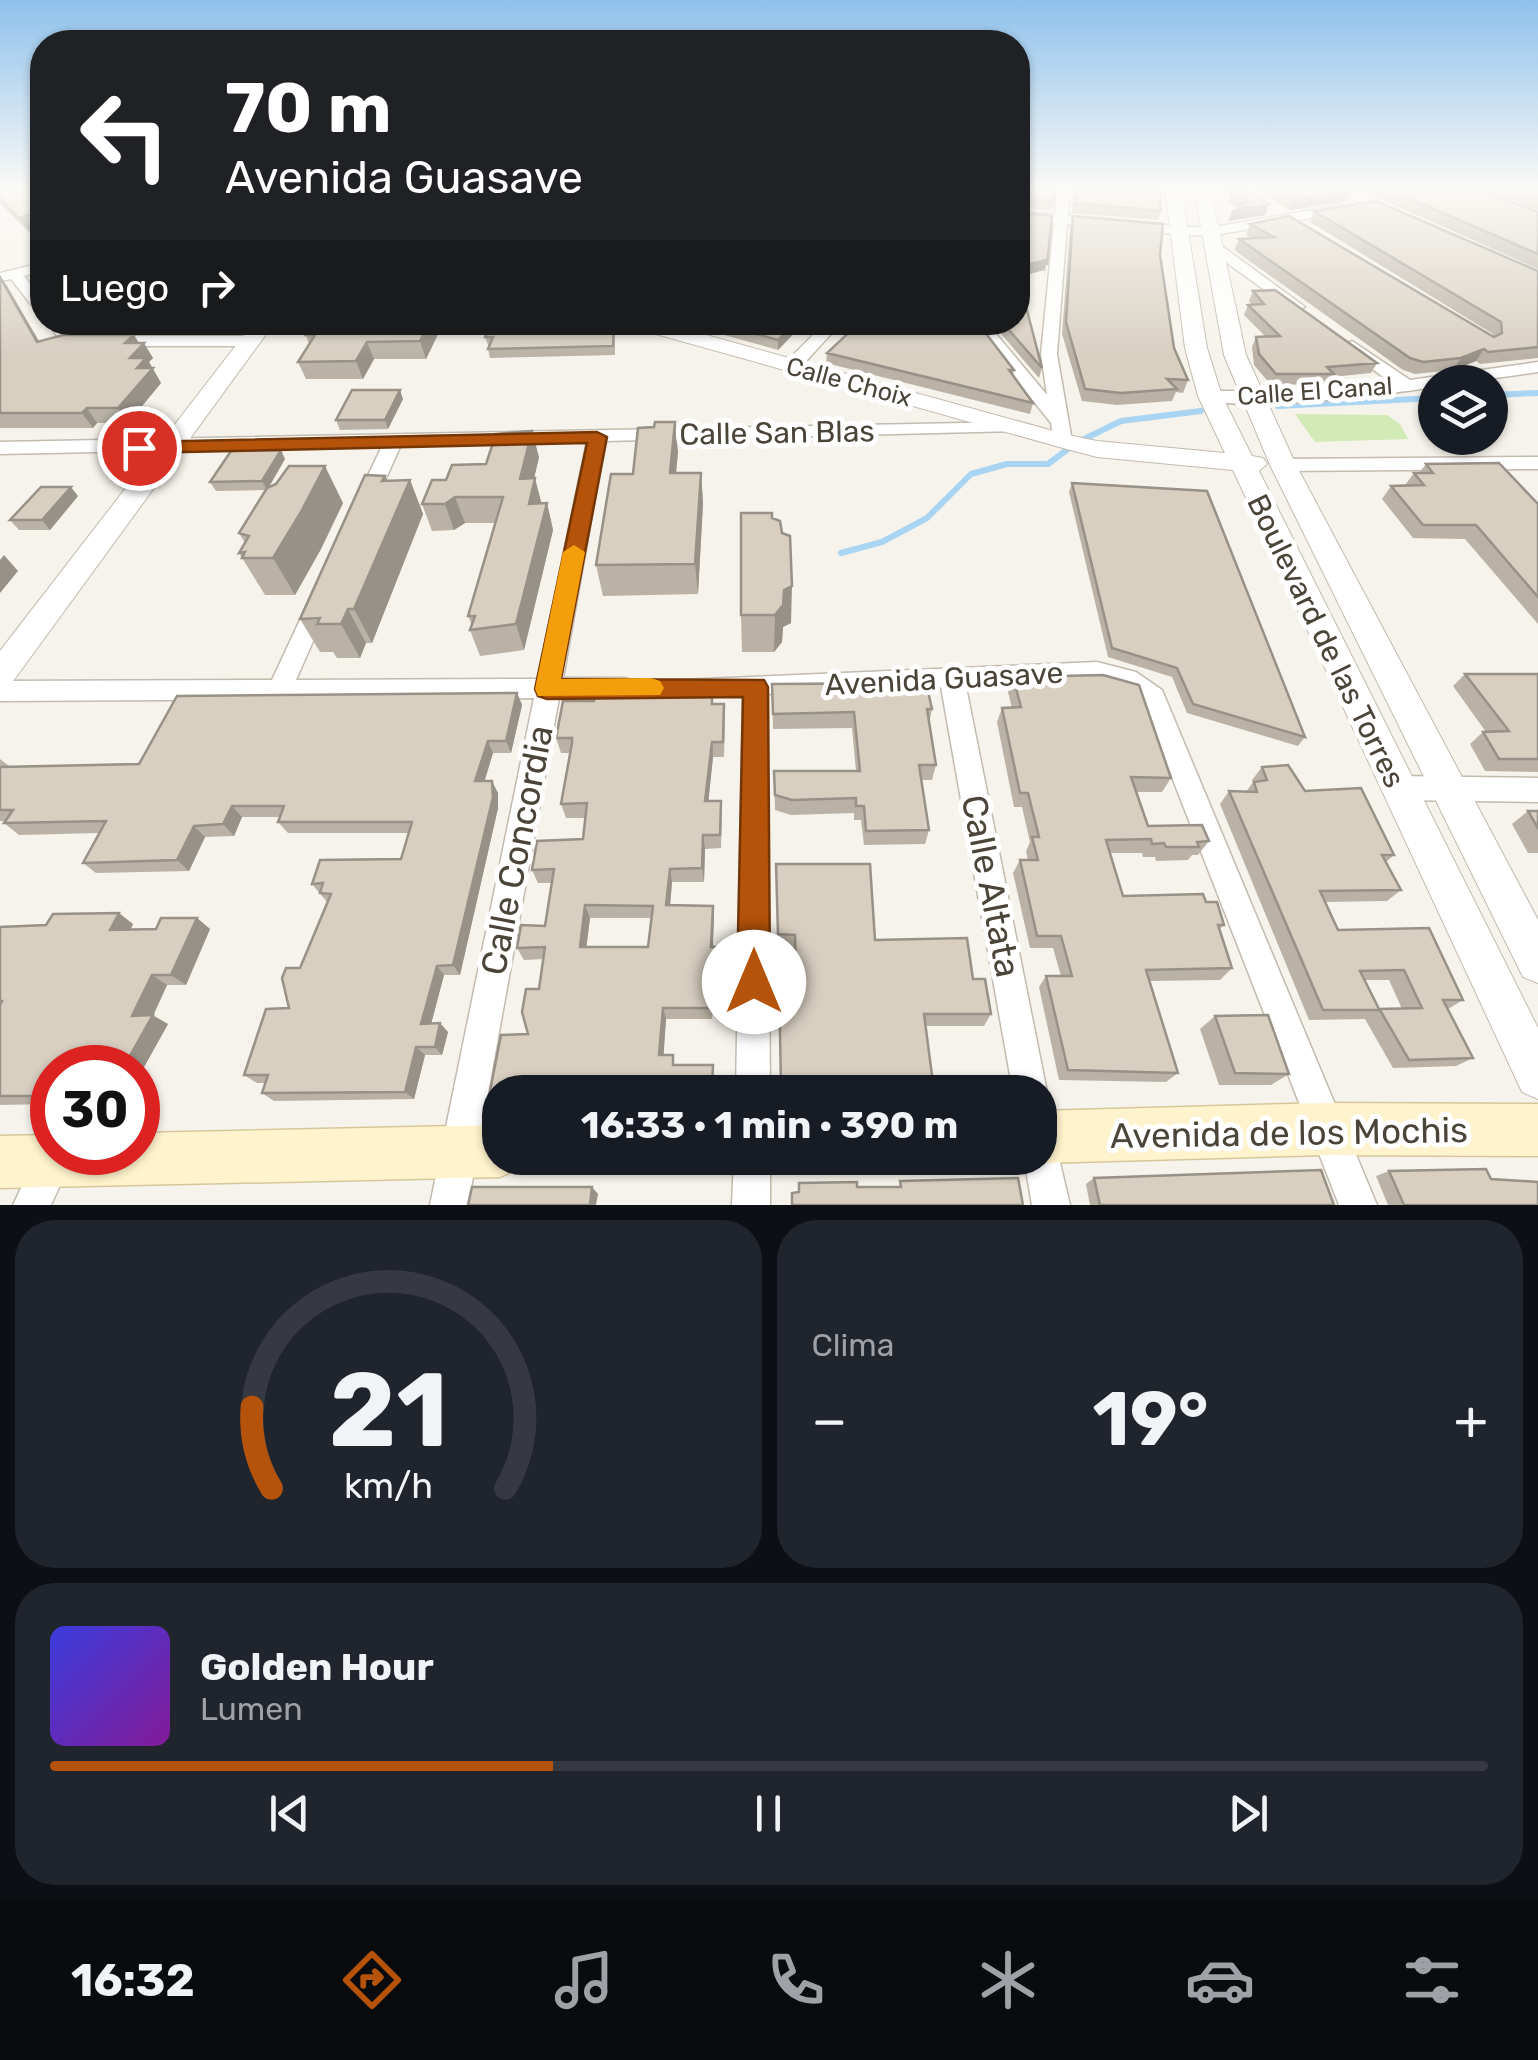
<!DOCTYPE html>
<html lang="es">
<head>
<meta charset="utf-8">
<style>
	body { margin:0; font-family:Rubik,sans-serif; background:#20242c; color:#f1f3f6; height:100vh; display:flex; flex-direction:column; font-size:38px; white-space:nowrap }
	* { box-sizing:border-box; margin:0 }
	p { font-size:32px; color:#9ea1a6 }
	.icon { flex:none; width:55px; height:55px; fill:none; stroke:currentColor; stroke-width:2; stroke-linecap:round; stroke-linejoin:round }
	.map { position:relative; height:1205px; overflow:hidden }
	.sheet { display:flex; flex-direction:column; gap:15px; padding:15px; background:#0d0f14; flex:1 }
	.sheet>* { flex:none }
	.top-card { position:absolute; left:30px; top:30px; width:1000px; height:305px; border-radius:40px; box-shadow:0 2px 8px #0004; background:#202124; color:#fff; overflow:hidden }
	.controls { position:absolute; left:1418px; top:365px; display:grid; gap:20px }
	.controls a { display:grid; place-items:center; width:90px; height:90px; border-radius:50%; background:#171b24; box-shadow:0 2px 8px #0004; font-size:50px }
	.speed { position:absolute; left:30px; top:1045px; display:flex; gap:20px; font-size:50px; font-weight:700; text-align:center }
	.speed>* { display:grid; place-content:center; width:130px; height:130px; border-radius:50%; background:#171b24; box-shadow:0 2px 8px #0004; line-height:1 }
	.speed .limit { border:15px solid #d22; background:#fff; color:#111 }
	.pin { position:absolute; display:grid; place-items:center; width:85px; height:85px; color:#fff; margin:-42px; border:5px solid #fff; border-radius:50%; box-shadow:0 2px 10px #0007 }
	.me { position:absolute; width:110px; margin:-55px; rotate:0deg; stroke-linejoin:round; filter:drop-shadow(0 0 8px #0008) }
	.turn { display:flex; align-items:center; gap:35px; height:210px; padding:0 30px; font-size:45px }
	.turn .icon { width:130px; height:130px; stroke-width:2.5 }
	.turn b { display:block; font-size:70px; line-height:85px }
	.then { display:flex; align-items:center; height:95px; padding:0 30px; background:#0003; gap:20px; font-size:38px }
	.big { font-size:75px; font-weight:700; line-height:1.1 }
	.sheet .tile { flex:1; display:flex; flex-direction:column; justify-content:center; gap:15px; min-width:0; padding:0 35px; border-radius:40px; background:#20242c }
	.sheet .dial { align-items:center; gap:0 }
	.dial svg { height:260px; overflow:visible; fill:none; stroke:#363941; stroke-width:7; stroke-linecap:round; text-anchor:middle }
	.dial text { fill:#f1f3f6; stroke:none }
	.song { display:flex; align-items:center; gap:30px }
	.cover { width:120px; height:120px; border-radius:15px; background:linear-gradient(135deg,hsl(240 70% 55%),hsl(290 70% 35%)) }
	.played { height:10px; border-radius:5px; background:linear-gradient(90deg,#b45309 35%,#363941 35%) }
	.keys { display:flex; justify-content:space-around; direction:ltr }
	.heat { display:flex; justify-content:space-between; align-items:center; font-size:55px; direction:ltr }
	.sheet .tiles { flex:1; display:grid; gap:15px; grid-template-columns:1fr 1fr }
	.tile:last-child { grid-column:span 2 }
	.trip { position:absolute; left:482px; top:1075px; width:575px; height:100px; border-radius:40px; background:#171b24; box-shadow:0 2px 8px #0004; font-weight:700; line-height:100px; text-align:center }
	.menu { display:flex; height:160px; justify-content:space-around; align-items:center; background:#090b0e; color:#9ea1a6 }
	.menu .icon { width:70px; height:70px }
	.menu .selected { color:#b45309 }
	.menu b { font-size:45px; color:#f1f3f6 }
	.map>svg:first-child { display:block }
	.green { fill:#d2eab5 }
	.lines { fill:none; stroke-linecap:round; stroke-linejoin:round }
	.stream { stroke:#a9d4f2; stroke-width:6 }
	.minor-casing { stroke:#c2bbae; stroke-width:3 }
	.tertiary-casing { stroke:#c2bbae; stroke-width:2 }
	.secondary-casing { stroke:#d6c79b; stroke-width:3 }
	.minor { fill:#fff; fill-rule:evenodd }
	.tertiary { fill:#fff; fill-rule:evenodd }
	.secondary { fill:#fff3cd; fill-rule:evenodd }
	.wall { fill:#bab2a6; fill-rule:evenodd }
	.shaded-wall { fill:#979187 }
	.building { fill:#d8cfc1; stroke:#979187; stroke-width:2.5; fill-rule:evenodd }
	.route { fill:#b45309; stroke:#753606; stroke-width:2.5 }
	.slow { fill:#f59e0b }
	.labels { text-anchor:middle; dominant-baseline:central; stroke-width:10; stroke-linejoin:round; paint-order:stroke }
	.far-street-label { font-size:25px; fill:#4b4439; stroke:#fff }
	.street-label { font-size:30px; fill:#4b4439; stroke:#fff }
	.near-street-label { font-size:35px; fill:#4b4439; stroke:#fff }
</style>
</head>
<body>
<div class="map">
<svg width="1538" height="1205" viewBox="0 0 1538 1205">
	<rect width="100%" height="100%" fill="#f6f3ec"/>
	<path class="green" d="M1295 414 1387 415 1400 424 1408 439 1315 442Z"/>
	<g class="lines">
		<path class="stream" d="M1490 395 1538 393
			M1278 406 1435 398
			M1078 442 1121 421 1201 411
			M841 553 882 542 927 518 971 474 1007 464H1048L1072 446"/>
		<defs>
			<path id="minor" d="M1058 188H1070L1068 216 1109 223 1102 227 1067 224 1057 354 1072 441 1063 447 1054 441 1051 423 970 322H986L1047 395 1041 354 1054 222 1018 219V211L1055 215Z
				M1331 188H1347L1404 215 1393 218Z
				M1340 205 1345 206V212L1209 236 1134 231 1127 227 1134 223 1209 228Z
				M1205 241H1215L1305 307 1292 310 1205 247Z
				M42 263V271L24 276 42 299V314L37 312 11 279 0 281V273Z
				M47 322H63L71 333 85 336H251L259 341 251 346H85L59 339Z
				M826 322H842L797 371H785V363Z
				M1352 341 1410 380 1538 362V372L1467 382H1435V387C1396 393 1227 416 1201 396L1210 391H1292L1391 383 1346 349 1344 346Z
				M1013 422 1019 423V431L605 441 563 678H625L634 681 637 688 634 695 625 698H559L468 1205H430L534 698 0 701V681L272 680 307 605 318 597 329 605 296 680 538 679 587 441 401 445 375 503 365 510 355 503 382 446 0 454V442Z
				M1538 457V469L1283 471 1273 465 1283 459Z
				M1097 662 1136 672 1162 690 1377 1205H1339L1143 703 1125 689 1106 682 966 687 1047 1092 1040 1105V1092H1013L941 687 767 694 770 1092H736L743 695 667 698 658 695 655 688 658 681Z
				M1397 776 1538 778V802L1397 800 1387 796 1383 788 1387 780Z
				M1040 1128 1053 1133 1070 1205H1032L1024 1158H1040Z
				M52 1143V1152H68L71 1161 51 1205H13L40 1148Z
				M734 1158H770V1205H732Z"/>
			<path id="tertiary" d="M1165 188H1181L1207 348 1222 396 1252 456 1263 458 1267 464 1259 471 1538 1028V1099L1522 1092 1233 470 1097 457 1063 448 627 326 624 322H659L1068 435 1097 441 1225 453 1198 396 1185 348Z
				M1194 188H1210L1246 355 1296 465 1538 920V983L1523 977 1270 465 1224 355Z
				M254 322H275L11 684 0 688V651Z"/>
			<path id="secondary" d="M1327 1103 1538 1104V1156L1327 1155 1040 1163 1027 1158H1040V1111Z
				M500 1125V1158H523L518 1169 500 1177 0 1188V1136L52 1135V1152H138V1133Z"/>
		</defs>
		<use href="#minor" class="minor-casing"/>
		<use href="#tertiary" class="tertiary-casing"/>
		<use href="#secondary" class="secondary-casing"/>
		<use href="#minor" class="minor"/>
		<use href="#tertiary" class="tertiary"/>
		<use href="#secondary" class="secondary"/>
	</g>
	<path class="wall" d="M0 188H42L29 232 0 204Z
		M1018 188H1056L1052 210 1018 208Z
		M1074 188H1159L1161 211 1158 220 1072 213Z
		M1232 188H1241L1265 215 1228 221 1232 211 1236 210 1237 208 1228 203Z
		M1252 188H1348L1347 201 1290 210Z
		M1356 188H1474L1538 212V269Z
		M1479 188H1538V210Z
		M1314 211 1538 271V358L1480 364 1476 361 1453 370 1415 374 1403 370 1234 250 1239 239 1252 238 1246 235 1250 224 1493 336V334L1310 222Z
		M1018 212 1052 216 1045 275 1044 270 1018 277 1042 368 1039 378 991 322H1018Z
		M1073 216 1160 255 1174 348 1188 380 1183 393 1176 392 1172 401 1117 405 1082 401 1062 334 1070 227Z
		M0 277 39 341 139 343 153 358 149 362 161 383 128 423H97L93 428H0Z
		M1253 291 1377 363 1371 373 1332 377 1328 384 1271 385 1254 365 1252 347 1256 337H1266L1244 315 1248 305 1251 304 1249 301Z
		M125 322H174L163 332H131Z
		M444 322 426 359H374L363 379H306L298 362 309 344 306 335Z
		M677 322H805L778 350Z
		M559 328 615 339V355L490 358 488 349 489 345H488L485 337Z
		M827 353 1014 370 1013 376 1033 403 1030 414 826 363Z
		M403 399 388 429 340 430 336 420Z
		M678 452 676 473H701L703 503 698 594 603 596 596 565 633 474Z
		M539 457 534 478 541 503H547L553 530 524 650 480 656 470 630 472 625 468 616 496 523H465L454 530 432 531 422 504 486 464Z
		M285 459 269 487 343 503 321 549 295 595H265L239 553 245 543 239 533 265 490 216 491 210 482Z
		M1426 464 1538 504V624L1465 539 1413 538 1382 499 1391 486 1405 485 1414 473H1419Z
		M385 476 387 481 410 480 423 514 372 643H366L360 658H337L333 652H320L300 619Z
		M1072 483 1305 737 1298 746 1187 713 1172 677 1108 657 1069 492Z
		M78 496 50 530H19L10 520Z
		M772 518 791 623 783 627 782 642 774 652H742L741 615Z
		M1465 674H1538V772L1485 771 1470 744 1483 732H1486L1453 686Z
		M1013 677 1171 778 1162 792H1136L1148 826 1209 841 1198 855H1192L1188 860 1156 861 1155 857H1143L1142 853H1110L1123 896 1206 902 1224 925 1219 930 1232 968 1220 980 1149 981 1178 1073 1166 1082 1059 1080 1039 987 1046 976H1061L1053 948H1030L1013 873 1020 860H1028L1026 851 1030 842 1022 807H1014L997 722 1002 708H1012L1008 692Z
		M772 684 932 709 929 724 936 765 932 780H921L929 830 925 844 864 845 861 820H854V813L791 815 775 810 774 771H856L852 728 773 729Z
		M517 693 522 705 511 753H493L484 781 498 793V808L460 975H444L431 1023 448 1032 442 1055H425L414 1099 274 1101 262 1093 265 1083H257L244 1075 289 1008 300 968 327 902 312 884 401 859 408 833H288L278 822 280 817H242L234 836 205 837 189 871 96 873 83 863 100 833 19 835 4 823 6 821H0V759L9 766 139 764Z
		M697 694 713 704 725 719 724 757H713L708 801 722 815 721 848 705 849 704 882H672L670 905 714 918 713 947 718 959 717 999 713 998 712 1019H666L663 1055 676 1065H713L714 1092H500V1100H499L490 1091 528 1034 539 989 543 959 524 960 517 948 545 926 552 883H538L532 870 583 839 586 818H566L561 804 570 753H561L556 738 594 701ZM590 918H652L648 947H586Z
		M1262 767 1305 791 1394 855 1386 862 1401 890 1387 901 1325 902 1338 930 1463 1000 1448 1009 1473 1058 1456 1066 1393 1068 1365 1019 1309 1020 1220 804 1229 791 1246 792 1253 782 1252 780ZM1365 980H1389L1402 1009H1379Z
		M1528 811H1538V853H1528L1512 824Z
		M776 864 875 940 973 979 991 1014 984 1026H926L933 1083 928 1092H781L778 994 795 981 794 949 778 948Z
		M197 918 210 929 186 985H167L153 1015 168 1024 139 1076H138V1068H52V1104L0 1105V927L133 924 131 929H156Z
		M1215 1016 1289 1074 1271 1085H1219L1200 1029Z
		M1389 1171 1491 1179 1538 1205H1388L1376 1176Z
		M1094 1178 1334 1205H1090L1086 1184Z"/>
	<path class="shaded-wall" d="M1352 191 1347 201 1290 210 1294 199Z
		M1269 204 1265 215 1228 221 1232 211Z
		M42 211V229L29 232 19 218Z
		M1046 260 1044 270 1018 277V267Z
		M0 277 7 286 48 357 37 342Z
		M158 322H174L163 332Z
		M430 322H444L426 359 420 341Z
		M795 322H805L778 350V340Z
		M134 335 141 346 144 343 153 358 149 362 161 383 128 423 118 408 125 343Z
		M367 342 374 359 363 379 356 361Z
		M1484 349 1476 361 1453 370 1461 358Z
		M400 390 403 399 388 429 385 420Z
		M87 408 97 423 93 428 82 413Z
		M675 422 678 452 673 504 670 473Z
		M532 431 539 457 528 505 520 479Z
		M281 450 285 459 267 490 262 481Z
		M325 466 343 503 321 549 295 595 273 558Z
		M701 473 703 503 698 594 695 564Z
		M385 476 398 508 410 480 423 514 372 643 354 609Z
		M535 478 542 505 529 504Z
		M71 487 78 496 50 530 42 520Z
		M455 497 465 523 454 530 445 504Z
		M547 503 553 530 524 650 516 624Z
		M4 555 18 571 0 593V560Z
		M792 586 791 623 783 627 782 642 774 652 775 615 784 590Z
		M348 609 366 643 360 658 341 624Z
		M517 693 522 705 511 753 506 741Z
		M488 741 493 753 481 793 475 781Z
		M712 742 713 757 707 815 705 801Z
		M492 781 498 793V808L460 975 453 965Z
		M232 806 242 817 234 836 223 824Z
		M194 826 205 837 189 871 177 860Z
		M703 835 705 849 704 882 702 868Z
		M670 869 672 882 669 918 666 905Z
		M585 905 590 918 585 959 580 947Z
		M713 906 714 918 712 959 711 947Z
		M119 913 133 924 125 941 110 930Z
		M197 918 210 929 186 985 171 975Z
		M717 947 718 959 717 999 715 987Z
		M437 966 444 975 429 1032 421 1024Z
		M152 975 167 985 153 1016 168 1024 139 1076H138V1068H123L132 1016Z
		M663 1008 666 1019 663 1065 659 1055Z
		M440 1023 448 1032 442 1055 435 1047Z
		M416 1047 425 1055 414 1099 405 1092Z
		M592 1187 598 1194 596 1205H590Z"/>
	<path class="building" d="M0 188H42V211L19 218 0 199Z
		M1018 188H1056L1054 201 1018 199Z
		M1075 188H1159L1161 211 1074 203Z
		M1240 188H1241L1269 204 1232 211 1246 207 1238 204 1248 202 1232 192H1245Z
		M1274 188H1348L1352 191 1294 199Z
		M1385 188H1474L1538 212V254Z
		M1513 188H1538V197Z
		M1376 201 1538 271V347L1488 352 1484 349 1461 358 1423 362 1410 358 1239 239 1274 237 1250 224 1289 216 1494 337 1502 333 1501 322 1314 211Z
		M1018 212 1052 216 1047 265 1046 260 1018 267Z
		M1073 216 1163 224 1160 255 1174 348 1188 380 1167 379 1177 389 1121 393 1085 389 1066 322Z
		M42 257V267L36 259Z
		M1018 276 1042 368 1002 322H1018Z
		M0 277 37 342 63 335H134L125 343H144L130 358H146L137 368H153L118 408H87L82 413H0Z
		M1275 290 1377 363 1327 367 1334 374H1276L1259 354 1256 337 1280 336 1248 305 1264 304 1253 291Z
		M315 322H430L420 341 367 342 356 361 298 362 315 335H306Z
		M491 322H545L559 328 614 330 613 346 488 349 493 337H485Z
		M713 322H795L778 340Z
		M860 322H977L1014 370H1009L1033 403 827 353Z
		M352 390H400L385 420H336Z
		M655 422H675L670 473H701L695 564 596 565 611 474H633L638 428 654 427Z
		M532 431 520 479 535 478 529 504 547 503 516 624 470 630 475 616H468L503 497H455L445 504H422L432 480H446L452 465 486 464 496 434Z
		M281 450 262 481 210 482 231 451Z
		M1499 463 1538 504V597L1476 525H1423L1391 486 1424 485 1414 473H1433L1426 464Z
		M289 466H325L301 512 273 558H242L245 552 239 553 249 536 239 533 267 488 276 484Z
		M365 475 385 476 382 481 410 480 354 609H348L341 624H317L320 618 300 619Z
		M1072 483 1207 491 1305 737 1193 704 1177 668 1112 648Z
		M41 487H71L42 520H10Z
		M741 513H772V518L780 521 782 533 790 536 792 586 784 590 783 605 775 615H741Z
		M1465 674H1538V759H1499L1483 732 1509 731Z
		M1103 675 1139 685 1171 778 1131 777 1148 826 1202 825 1209 841 1197 842 1199 847H1166L1164 843 1152 844 1151 839 1106 840 1123 896 1203 894 1206 902H1217L1224 925H1218L1232 968 1146 970 1178 1073 1068 1070 1046 976H1072L1061 936H1037L1020 860H1038L1032 837H1039L1028 793H1020L1002 708 1021 707 1013 677Z
		M926 683 932 709H927L936 765H919L929 830 866 831 864 806H856V798L792 800 775 795 774 771H860L854 712 773 714 772 684Z
		M597 686H696V694H712V704H724L723 742H712L705 801H721L720 835H703L702 868 670 869 666 905 713 906 711 947H717L715 987H711L710 1008H663L659 1055H673V1065H713L712 1089 490 1091 501 1035 528 1034 522 1012 526 989H539L545 947 517 948 521 925 545 926 554 869 532 870 537 841 583 839 587 803 561 804 572 743V738H556L563 701H594ZM585 905 653 906 648 947H580Z
		M517 693 506 741H488L475 781H492L493 797 453 965 437 966 421 1024 440 1023 435 1047H416L405 1092 262 1093 268 1075H244L266 1009 289 1008 282 978 286 968H300L331 894 320 893 323 883 312 884 320 860 401 859 412 822H278L284 806H232L223 824 194 826 177 860 83 863 106 821 4 823 13 810H0V767L139 764 177 696Z
		M1288 765 1305 791 1361 788 1394 855H1382L1401 890 1320 891 1338 930 1429 928 1463 1000H1443L1473 1058 1409 1060 1380 1010H1323L1229 791 1257 792 1254 782 1267 780 1262 767ZM1404 970 1422 1008 1379 1009 1360 971Z
		M1528 811H1538V828Z
		M776 864H870L875 940 967 938 973 979H985L991 1014H924L933 1083 781 1086 779 981H796L795 935 778 934Z
		M119 913 110 930 156 929 161 918H197L171 975H152L132 1016 153 1015 123 1068H52V1096H0V1005L2 1001H0V927L46 925 53 914Z
		M1268 1015 1289 1074 1235 1073 1215 1016Z
		M1486 1169 1491 1179 1538 1182V1205H1404L1389 1171Z
		M1321 1170 1334 1205H1100L1094 1178Z
		M1018 1178 1023 1205H792V1193L799 1192V1183L857 1182V1187H901L900 1181Z
		M472 1187H592L590 1205H468Z"/>
	<linearGradient id="sky" x2="0" y2="1"><stop stop-color="#8fc1ec"/><stop offset="0.53" stop-color="#fbfaf6"/><stop offset="1" stop-color="#fbfaf6" stop-opacity="0"/></linearGradient>
	<rect width="1538" height="357" fill="url(#sky)"/>
	<path class="route" d="M597 432 607 437 561 679 764 680 768 687 770 982 765 993 754 998 742 993 737 982 743 697 547 699 538 696 535 689 587 443 139 453 130 448 139 442Z"/>
	<path class="slow" d="M574 545 585 552 561 679 651 678 660 681 664 688 660 695 538 696 535 689 563 552Z"/>
	<g class="labels">
		<g class="far-street-label">
			<text transform="translate(849 382) rotate(15)">Calle Choix</text>
			<text transform="translate(1315 391) rotate(-4)">Calle El Canal</text>
		</g>
		<g class="street-label">
			<text transform="translate(777 433) rotate(-1)">Calle San Blas</text>
			<text transform="translate(1326 641) rotate(64)">Boulevard de las Torres</text>
			<text transform="translate(944 679) rotate(-3)">Avenida Guasave</text>
		</g>
		<g class="near-street-label">
			<text transform="translate(517 850) rotate(-79)">Calle Concordia</text>
			<text transform="translate(991 886) rotate(79)">Calle Altata</text>
			<text transform="translate(1289 1133) rotate(-1)">Avenida de los Mochis</text>
		</g>
	</g>
</svg>
<div class="controls">
<a><svg class="icon" aria-label="layers" viewBox="0 0 24 24"><path d="M12 4l9 5-9 5-9-5zM3 14l9 5 9-5"/></svg></a>
</div>
<div class="speed"><div class="limit">30</div></div>
<div class="pin" style="left:139px;top:448px;background:#d93025"><svg class="icon" aria-label="arrive" viewBox="0 0 24 24"><path d="M6 21V4h12l-3 4 3 4H6"/></svg></div>
<svg class="me" style="left:754px;top:982px" viewBox="-20 -20 40 40"><circle r="19" fill="#fff"/><path d="M0-13L10 11 0 6-10 11z" fill="#b45309"/></svg>
<div class="trip">16:33 · 1 min · 390 m</div>
<div class="top-card">
<div class="turn"><svg class="icon" aria-label="left" viewBox="0 0 24 24"><path d="M17 20v-9H6M10 6l-5 5 5 5"/></svg><div><b>70 m</b>Avenida Guasave</div></div>
<div class="then">Luego<svg class="icon" aria-label="right" viewBox="0 0 24 24"><path d="M7 20v-9h11M14 6l5 5-5 5"/></svg></div>
</div>
</div>
<section class="sheet">
<div class="tiles">
<div class="tile dial"><svg viewBox="0 0 100 80">
<path d="M14 69A42 42 0 1 1 86 69"/>
<path d="M14 69A42 42 0 0 1 8 44" stroke="#b45309"/>
<text x="50" y="56" font-size="32" font-weight="700">21</text>
<text x="50" y="72" font-size="11">km/h</text>
</svg></div>
<div class="tile"><p>Clima</p>
<div class="heat"><a>−</a><b class="big">19°</b><a>+</a></div>
</div>
<div class="tile">
<div class="song"><i class="cover"></i><div><b>Golden Hour</b><p>Lumen</p></div></div>
<div class="played"></div>
<div class="keys"><svg class="icon" aria-label="previous" viewBox="0 0 24 24"><path d="M18 5L8 12l10 7zM5 5v14"/></svg><svg class="icon" aria-label="pause" viewBox="0 0 24 24"><path d="M8 5v14M16 5v14"/></svg><svg class="icon" aria-label="next" viewBox="0 0 24 24"><path d="M6 5l10 7-10 7zM19 5v14"/></svg></div>
</div>
</div>
</section>
<nav class="menu">
<b>16:32</b>
<svg class="icon selected" aria-label="directions" viewBox="0 0 24 24"><path d="M12 3l9 9-9 9-9-9zM9 14v-3h6M13 9l2 2-2 2"/></svg>
<svg class="icon" aria-label="music" viewBox="0 0 24 24"><path d="M9 18V5l10-2v13"/><circle cx="6" cy="18" r="3"/><circle cx="16" cy="16" r="3"/></svg>
<svg class="icon" aria-label="phone" viewBox="0 0 24 24"><path d="M5 4h4l2 5-3 2q2 4 5 5l2-3 5 2v4C11 20 4 13 5 4z"/></svg>
<svg class="icon" aria-label="climate" viewBox="0 0 24 24"><path d="M12 3v18M4 7l16 10M4 17L20 7"/></svg>
<svg class="icon" aria-label="car" viewBox="0 0 24 24"><path d="M5 17H2v-5l4-1 3-4h7l3 4 3 1v5h-3M9 17h6M6 11h13"/><circle cx="7" cy="17" r="2"/><circle cx="17" cy="17" r="2"/></svg>
<svg class="icon" aria-label="filters" viewBox="0 0 24 24"><path d="M4 7h16M4 17h16"/><circle cx="9" cy="7" r="2"/><circle cx="15" cy="17" r="2"/></svg>
</nav>
</body>
</html>
